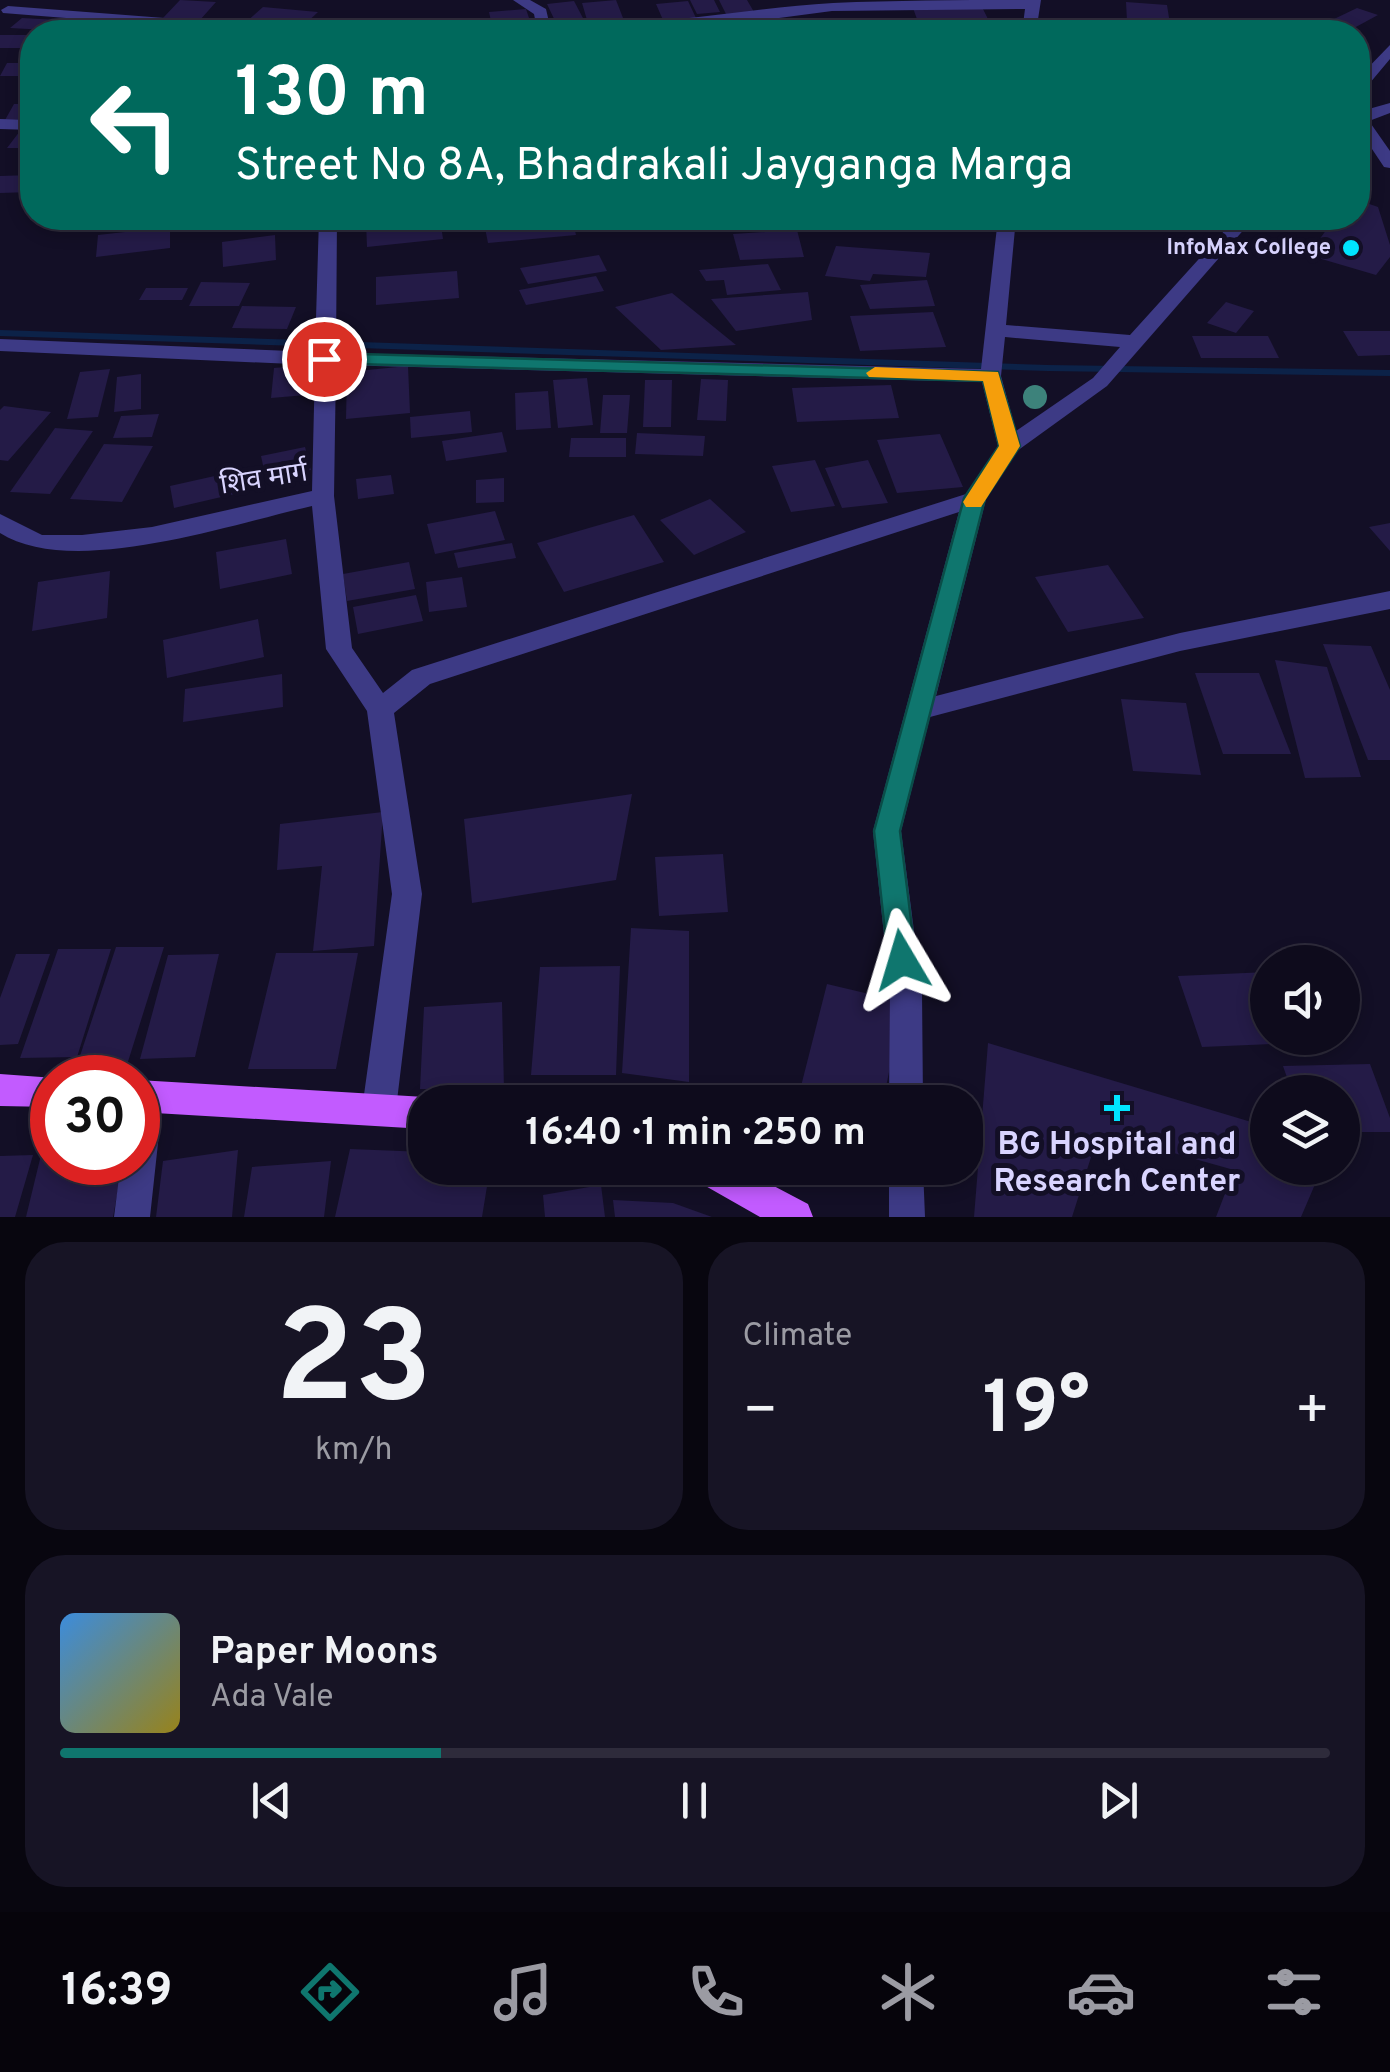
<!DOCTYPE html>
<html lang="en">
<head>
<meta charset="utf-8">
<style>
	body { margin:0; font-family:Overpass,"Noto Sans Devanagari",sans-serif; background:#171425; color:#f1f3f6; height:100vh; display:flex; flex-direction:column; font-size:38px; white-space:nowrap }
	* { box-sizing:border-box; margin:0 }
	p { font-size:32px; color:#9b9ba3 }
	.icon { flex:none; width:55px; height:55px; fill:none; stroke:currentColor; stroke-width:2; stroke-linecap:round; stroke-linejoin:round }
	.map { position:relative; height:1217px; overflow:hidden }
	.details { display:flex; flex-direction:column; gap:25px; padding:25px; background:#08060f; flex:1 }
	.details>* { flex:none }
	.banner { position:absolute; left:20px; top:20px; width:1350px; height:210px; border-radius:40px; box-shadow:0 5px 15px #0003,0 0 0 2px #2e2b3b; background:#00695c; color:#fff; overflow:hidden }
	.tools { position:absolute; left:1250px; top:945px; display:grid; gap:20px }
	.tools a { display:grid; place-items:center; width:110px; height:110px; border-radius:50%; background:#0e0b1c; box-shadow:0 5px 15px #0003,0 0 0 2px #2e2b3b; font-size:50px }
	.speed { position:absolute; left:30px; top:1055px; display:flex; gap:20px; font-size:50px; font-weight:700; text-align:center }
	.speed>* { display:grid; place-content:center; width:130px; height:130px; border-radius:50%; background:#0e0b1c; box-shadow:0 5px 15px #0003,0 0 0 2px #2e2b3b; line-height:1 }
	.speed .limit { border:15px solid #d22; background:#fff; color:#111 }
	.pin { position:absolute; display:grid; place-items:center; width:85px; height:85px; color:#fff; margin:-42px; border:5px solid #fff; border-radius:50%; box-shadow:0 2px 10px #0007 }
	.me { position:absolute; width:110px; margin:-55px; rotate:353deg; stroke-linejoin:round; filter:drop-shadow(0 0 8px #0008) }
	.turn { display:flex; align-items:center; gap:35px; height:210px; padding:0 50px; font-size:45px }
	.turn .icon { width:130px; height:130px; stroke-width:2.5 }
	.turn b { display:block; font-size:70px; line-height:85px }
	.big { font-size:75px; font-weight:700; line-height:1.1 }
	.details .tile { flex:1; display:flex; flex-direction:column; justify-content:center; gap:15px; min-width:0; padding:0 35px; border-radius:40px; background:#171425 }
	.details .dial { align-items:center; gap:0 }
	.dial b { font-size:130px; line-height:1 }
	.song { display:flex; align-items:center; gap:30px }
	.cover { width:120px; height:120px; border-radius:15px; background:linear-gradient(135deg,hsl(210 70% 55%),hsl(50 70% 35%)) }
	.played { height:10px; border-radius:5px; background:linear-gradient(90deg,#0f766e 30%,#2e2b3b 30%) }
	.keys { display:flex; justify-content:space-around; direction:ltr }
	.heat { display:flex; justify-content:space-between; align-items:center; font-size:55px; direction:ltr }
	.details .tiles { flex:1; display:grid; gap:25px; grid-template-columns:1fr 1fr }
	.tile:last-child { grid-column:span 2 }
	.trip { position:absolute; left:408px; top:1085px; width:575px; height:100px; border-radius:40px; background:#0e0b1c; box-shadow:0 5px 15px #0003,0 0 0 2px #2e2b3b; font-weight:700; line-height:100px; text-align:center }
	.dock { display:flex; height:160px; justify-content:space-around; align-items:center; background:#06040b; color:#9b9ba3 }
	.dock .icon { width:70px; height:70px }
	.dock .active { color:#0f766e }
	.dock b { font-size:45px; color:#f1f3f6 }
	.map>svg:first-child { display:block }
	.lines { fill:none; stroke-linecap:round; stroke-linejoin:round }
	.stream { fill:#0c2248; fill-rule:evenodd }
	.building { fill:#241b47 }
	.minor { fill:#3d3a85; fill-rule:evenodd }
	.major { fill:#c25bff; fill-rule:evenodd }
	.tree { fill:#3d827b }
	.route { fill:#0f766e; stroke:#0a4d48; stroke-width:2.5 }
	.slow { fill:#f59e0b }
	.poi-dot { fill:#00e5ff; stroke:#130f26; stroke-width:4 }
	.labels { text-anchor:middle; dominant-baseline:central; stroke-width:10; stroke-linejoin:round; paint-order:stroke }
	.far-poi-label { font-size:22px; font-weight:bold; fill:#d9d4ff; stroke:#130f26; text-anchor:end }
	.street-label { font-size:28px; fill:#d9d4ff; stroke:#130f26 }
	.near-poi-label { font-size:32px; font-weight:bold; fill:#d9d4ff; stroke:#130f26 }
</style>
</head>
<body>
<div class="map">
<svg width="1390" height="1217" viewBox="0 0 1390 1217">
	<rect width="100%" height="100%" fill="#130f26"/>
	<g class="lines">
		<path class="stream" d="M0 330 1048 365 1390 370V376L1048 371 0 336Z"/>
	</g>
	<path class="building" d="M180 0 216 2 200 20 163 18Z
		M616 0 623 18 587 20 582 3Z
		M690 0H714L720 12 697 14Z
		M719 0H747L754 12 726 14Z
		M574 1 584 20 556 23 547 4Z
		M688 1 696 18 663 20 656 4Z
		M1126 2 1167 5 1170 24 1127 21Z
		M263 7 318 12 301 28 245 23Z
		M982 7 989 21 918 22 913 8Z
		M1357 8 1378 15 1354 28 1332 20Z
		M526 9 529 18 491 21 489 12Z
		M22 18 77 21 65 31 10 28Z
		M849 18 857 32H825L818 20Z
		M486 20 485 32H439L440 22Z
		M969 24 1007 26 1008 32H969Z
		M0 35H32V48H0Z
		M7 63H32V76H0Z
		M14 104H32V119L5 120Z
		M20 131H32V148H7Z
		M1358 147 1364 148 1365 189 1358 188Z
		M32 175V192L0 193V176Z
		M1358 200 1378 207 1390 245V257L1376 275 1308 255 1335 218H1358Z
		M410 218H440L443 239 367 247 366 222Z
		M483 218H572L576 235 488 243Z
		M877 218H950L951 226 877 223Z
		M170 227V248L96 257 98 235Z
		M797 230 804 257 740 260 733 234Z
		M275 235 276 260 223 267 222 242Z
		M836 246 930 253 926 277 873 274 870 281 825 276Z
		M599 255 607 271 528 284 520 268Z
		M768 264 781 290 727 295 724 280 706 281 699 270Z
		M457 271 459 298 376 305V277Z
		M596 276 604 291 526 305 519 290Z
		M927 280 935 306 870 309 860 285Z
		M201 282 250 283 239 306H189Z
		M146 288H188L182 300H139Z
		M808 292 812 320 736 331 711 299Z
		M672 293 736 345 661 350 615 307Z
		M1226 302 1254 311 1236 333 1207 323Z
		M242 306 296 307 287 329 232 328Z
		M933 312 946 347 860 351 850 316Z
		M1343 331H1390V355L1358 356Z
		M1192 336H1268L1279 358H1201Z
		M319 364 318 394 271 398 274 368Z
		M408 366 410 413 346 419 347 372Z
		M110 369 98 417 67 419 80 372Z
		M141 374V409L114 412 117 377Z
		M587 378 593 425 558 428 553 380Z
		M701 379 728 380 726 421 697 420Z
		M645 380H672L671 427H643Z
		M891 385 899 418 797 422 792 388Z
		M548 391 551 428 516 430 515 393Z
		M603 395H630L627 433H600Z
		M4 406 51 412 8 461 0 460V410Z
		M470 411 472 432 411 438 410 417Z
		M159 414 152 437 113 438 121 416Z
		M55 428 93 431 50 494 10 492Z
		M502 432 507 452 446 461 442 441Z
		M637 433 705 436 703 456 635 454Z
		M940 434 963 487 897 493 877 440Z
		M571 438H626V457H569Z
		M104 444 153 446 122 502 70 499Z
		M305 447 311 470 266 479 261 456Z
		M815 460 835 506 791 512 772 466Z
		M868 460 888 503 842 508 825 468Z
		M237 471 243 492 174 508 170 486Z
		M391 475 394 494 358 499 356 479Z
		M504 478V502L476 503V480Z
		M710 499 746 532 694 555 660 520Z
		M495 511 505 540 435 554 427 524Z
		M634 515 664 562 564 592 537 543Z
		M1390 523V551L1369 527Z
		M286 539 292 574 220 589 216 552Z
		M512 543 516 558 458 568 454 553Z
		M409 562 415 589 347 601 343 574Z
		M1108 565 1144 618 1068 632 1035 577Z
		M110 571 107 618 32 631 38 582Z
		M462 577 467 607 429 612 426 582Z
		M416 595 423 621 358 634 353 607Z
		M258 619 264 657 167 678 163 640Z
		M1323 644 1371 646 1390 690V760H1368Z
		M1275 660 1327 667 1361 777 1305 778Z
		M1195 673H1259L1291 754H1223Z
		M282 674 283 707 183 722 185 689Z
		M1121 699 1186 703 1201 775 1133 771Z
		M632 794 616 880 472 903 464 819Z
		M383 812 374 946 313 951 322 866 277 870 280 824Z
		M723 854 728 912 659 916 655 857Z
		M631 928 689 931V1082L622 1073Z
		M116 947H164L126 1068H76Z
		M58 949H111L77 1057 20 1058Z
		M276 953H358L336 1069H248Z
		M16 954H50L18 1044 0 1045V998Z
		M219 954 195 1057 140 1059 168 955Z
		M620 966 616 1075H531L540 967Z
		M1268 972V1038H1338L1340 1041 1202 1047 1178 976Z
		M827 984 903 1002 883 1102H797Z
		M502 1002 504 1089H420L424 1007Z
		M988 1043 1268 1127V1168H1322L1301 1217H1216L1234 1170 1099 1132 1072 1217H974Z
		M1370 1064 1390 1118V1132H1342V1092H1292L1283 1066Z
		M350 1149 425 1152V1168H490L482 1217H335Z
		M238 1150 232 1217H156L163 1161Z
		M52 1154V1162H123L113 1217H26L41 1155Z
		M33 1155 15 1217H0V1156Z
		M331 1161 324 1217H244L252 1167Z
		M601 1185 605 1217H545L543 1195Z
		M613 1200 673 1203 712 1217H615Z"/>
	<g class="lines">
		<path class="minor" d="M513 0H530L546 9 549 22C644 31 739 8 833 3 902 0 974 0 1041 0L1036 32H1022L1025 9 832 11 749 22 566 32 537 29 534 14Z
			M8 6 294 28 301 32H243L3 13 1 10Z
			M1390 45V59L1364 90 1358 92V78Z
			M1390 103V113L1369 121 1390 151V168L1384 167 1358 128V112Z
			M0 119 32 120V130L0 129Z
			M319 218H337L336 353 981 369 998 218H1016L1006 325 1130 335 1236 218H1254L1107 386 1017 451 986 499 936 696 1180 633 1390 591V609L1180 651 930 717 901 831 922 992 923 1102H889L890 992 873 831 959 512 430 684 394 713 422 894 396 1109 391 1120 379 1125 367 1120 362 1109 392 894 367 711 326 649 312 506C232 524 72 579 0 533V514L42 535H82L152 527 312 491 315 365 0 351V339L315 352ZM1005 337 1120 347 1093 378 1016 431 1001 376ZM336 365 982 382 998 446 966 494 412 670 383 693 352 648 334 496Z
			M146 1081 158 1086 163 1097 150 1217H114L121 1162H138V1085Z
			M889 1168H923L925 1217H889Z"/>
		<path class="major" d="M0 1074 55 1078 52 1107 0 1106Z
			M138 1080 425 1097 437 1102H425V1129L138 1112Z
			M690 1168H740L808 1204 813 1217H760L695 1180Z"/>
	</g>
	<circle class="tree" cx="1035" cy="397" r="12"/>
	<path class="route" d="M324 353 998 372 1020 446 985 499 900 831 916 960 912 969 902 973 892 969 888 960 874 831 964 498 999 446 983 381 318 363 315 359Z"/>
	<path class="slow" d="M875 367 998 372 1020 446 981 507H966L963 502 999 446 983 381 869 377 866 373Z"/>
	<g class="poi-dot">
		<circle cx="1351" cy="248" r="10"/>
		<path d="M1112 1093h10v10h10v10h-10v10h-10v-10h-10v-10h10z"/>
	</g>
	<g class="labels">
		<g class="far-poi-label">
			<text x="1331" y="248">InfoMax College</text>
		</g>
		<g class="street-label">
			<text transform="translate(264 480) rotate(-9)">शिव मार्ग</text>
		</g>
		<g class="near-poi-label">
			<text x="1117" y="1146">BG Hospital and<tspan x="1117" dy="37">Research Center</tspan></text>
		</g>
	</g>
</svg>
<div class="tools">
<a><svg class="icon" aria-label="sound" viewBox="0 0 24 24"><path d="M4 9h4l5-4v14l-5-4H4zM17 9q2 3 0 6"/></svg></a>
<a><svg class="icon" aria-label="layers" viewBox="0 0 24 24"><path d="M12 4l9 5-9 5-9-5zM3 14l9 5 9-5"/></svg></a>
</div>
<div class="speed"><div class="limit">30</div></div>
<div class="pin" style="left:324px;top:359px;background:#d93025"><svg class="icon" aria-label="arrive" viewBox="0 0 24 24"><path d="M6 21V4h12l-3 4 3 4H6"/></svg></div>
<svg class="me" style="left:902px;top:960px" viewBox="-20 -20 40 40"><path d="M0-17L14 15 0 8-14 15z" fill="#0f766e" stroke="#fff" stroke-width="4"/></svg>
<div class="trip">16:40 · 1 min · 250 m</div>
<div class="banner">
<div class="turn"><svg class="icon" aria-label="left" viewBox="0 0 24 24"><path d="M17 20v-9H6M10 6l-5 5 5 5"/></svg><div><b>130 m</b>Street No 8A, Bhadrakali Jayganga Marga</div></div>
</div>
</div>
<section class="details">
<div class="tiles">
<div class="tile dial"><b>23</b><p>km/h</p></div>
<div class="tile"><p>Climate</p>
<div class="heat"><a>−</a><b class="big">19°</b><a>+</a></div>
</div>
<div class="tile">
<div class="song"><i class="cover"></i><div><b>Paper Moons</b><p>Ada Vale</p></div></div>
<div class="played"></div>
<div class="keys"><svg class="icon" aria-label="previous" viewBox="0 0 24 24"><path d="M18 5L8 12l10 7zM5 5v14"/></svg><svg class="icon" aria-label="pause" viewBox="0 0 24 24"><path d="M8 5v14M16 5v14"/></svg><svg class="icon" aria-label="next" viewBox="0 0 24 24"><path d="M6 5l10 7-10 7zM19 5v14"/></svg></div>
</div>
</div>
</section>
<nav class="dock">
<b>16:39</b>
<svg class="icon active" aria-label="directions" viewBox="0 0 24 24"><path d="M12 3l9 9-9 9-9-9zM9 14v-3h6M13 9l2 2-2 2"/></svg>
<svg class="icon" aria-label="music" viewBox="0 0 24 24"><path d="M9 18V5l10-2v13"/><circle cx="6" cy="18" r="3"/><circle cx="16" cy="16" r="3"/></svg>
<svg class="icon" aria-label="phone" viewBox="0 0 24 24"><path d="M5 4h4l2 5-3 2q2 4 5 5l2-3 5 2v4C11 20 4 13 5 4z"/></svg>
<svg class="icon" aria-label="climate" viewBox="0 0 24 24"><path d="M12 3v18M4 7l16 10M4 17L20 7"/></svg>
<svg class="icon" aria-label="car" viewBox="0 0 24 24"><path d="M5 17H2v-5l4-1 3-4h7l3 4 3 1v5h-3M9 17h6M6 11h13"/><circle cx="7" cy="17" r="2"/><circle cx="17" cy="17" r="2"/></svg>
<svg class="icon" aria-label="filters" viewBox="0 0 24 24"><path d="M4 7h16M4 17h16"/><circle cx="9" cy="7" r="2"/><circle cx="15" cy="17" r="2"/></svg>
</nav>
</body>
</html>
